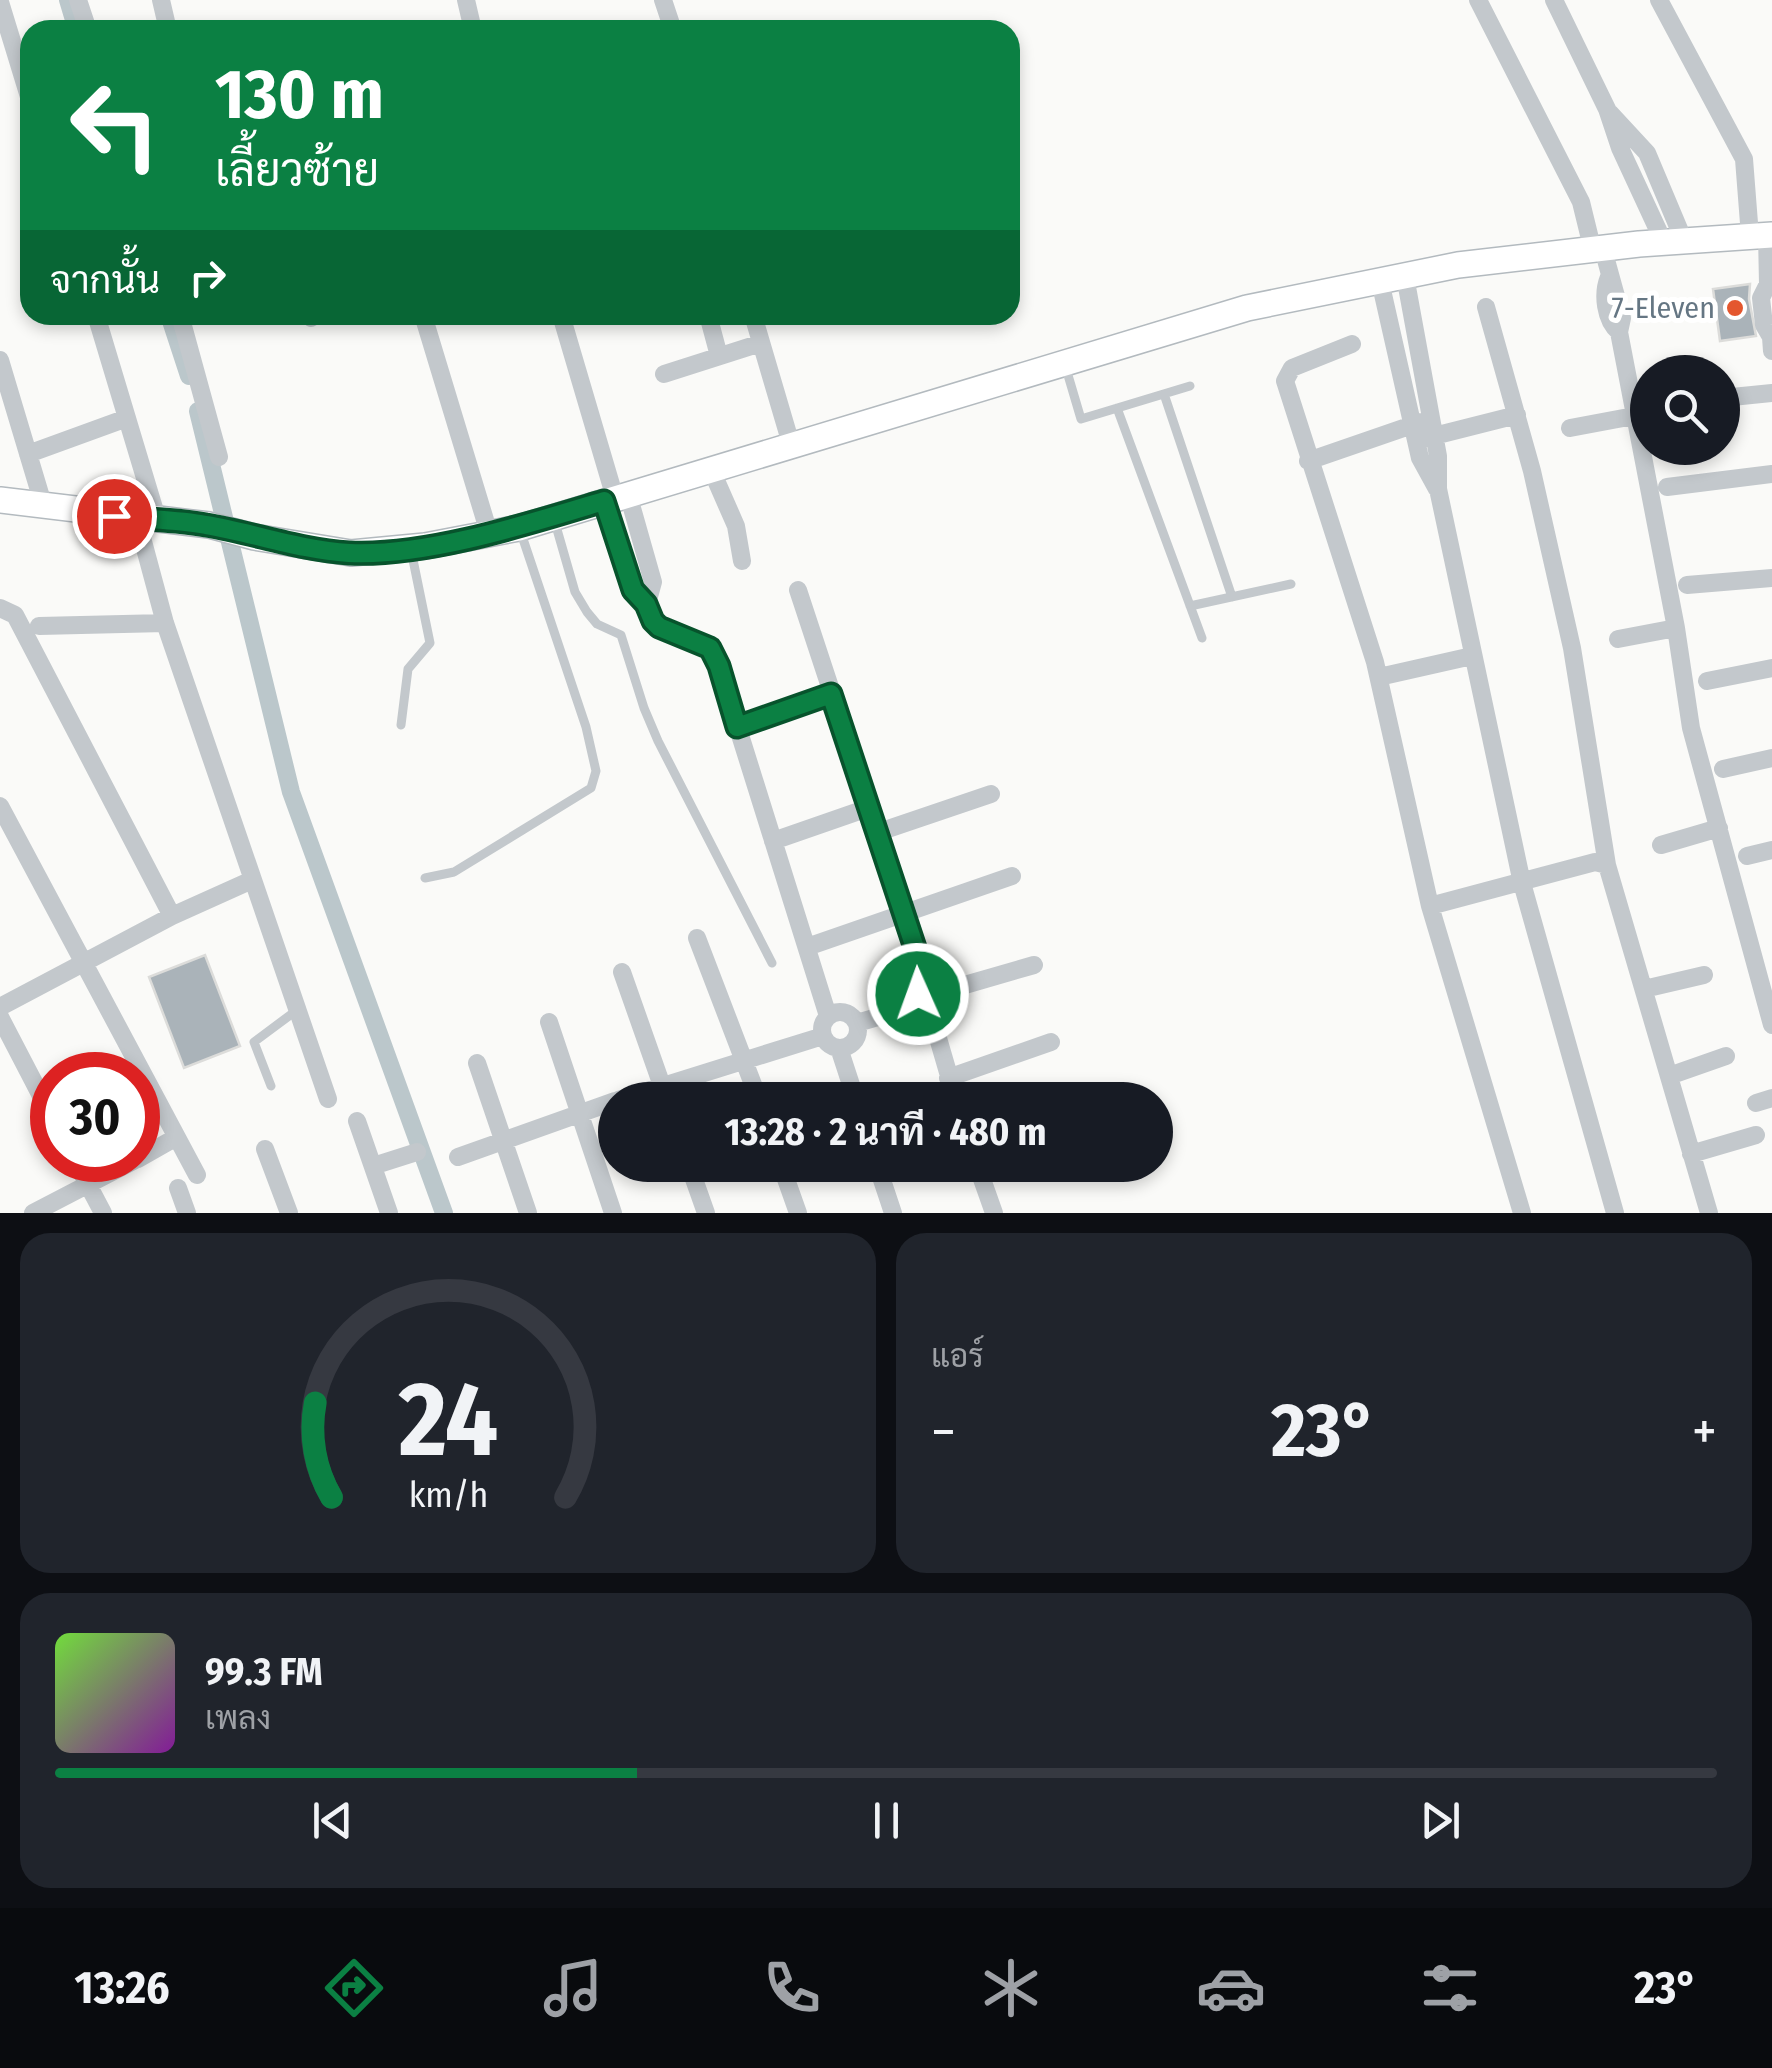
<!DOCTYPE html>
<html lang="th">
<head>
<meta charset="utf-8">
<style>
	body { margin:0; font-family:"Fira Sans Condensed",Sarabun,sans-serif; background:#20242c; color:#f1f3f6; height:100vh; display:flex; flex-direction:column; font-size:38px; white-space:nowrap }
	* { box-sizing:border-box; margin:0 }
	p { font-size:32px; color:#9ea1a6 }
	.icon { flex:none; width:55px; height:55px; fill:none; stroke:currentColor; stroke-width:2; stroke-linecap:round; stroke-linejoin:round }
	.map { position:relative; height:1213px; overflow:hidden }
	.side { display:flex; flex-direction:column; gap:20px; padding:20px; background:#0d0f14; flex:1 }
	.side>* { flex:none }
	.top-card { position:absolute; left:20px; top:20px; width:1000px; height:305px; border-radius:30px; box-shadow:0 5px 15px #0003; background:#0b8043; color:#fff; overflow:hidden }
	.fabs { position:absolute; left:1630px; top:355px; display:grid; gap:20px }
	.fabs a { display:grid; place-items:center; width:110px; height:110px; border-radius:50%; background:#171b24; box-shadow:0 5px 15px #0003; font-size:50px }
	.speed { position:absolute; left:30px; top:1052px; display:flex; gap:20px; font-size:50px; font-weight:700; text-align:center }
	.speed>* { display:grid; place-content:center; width:130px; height:130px; border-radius:50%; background:#171b24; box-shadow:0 5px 15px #0003; line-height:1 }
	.speed .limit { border:15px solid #d22; background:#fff; color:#111 }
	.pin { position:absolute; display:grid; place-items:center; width:85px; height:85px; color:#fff; margin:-42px; border:5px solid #fff; border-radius:50%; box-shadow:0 2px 10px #0007 }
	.me { position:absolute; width:110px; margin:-55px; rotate:358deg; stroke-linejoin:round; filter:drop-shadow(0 0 8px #0008) }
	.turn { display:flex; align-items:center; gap:35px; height:210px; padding:0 30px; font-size:45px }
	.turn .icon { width:130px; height:130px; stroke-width:2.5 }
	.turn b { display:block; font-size:70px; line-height:85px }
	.then { display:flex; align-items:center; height:95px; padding:0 30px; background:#0003; gap:20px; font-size:38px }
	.big { font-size:75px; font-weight:700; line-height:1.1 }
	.side .widget { flex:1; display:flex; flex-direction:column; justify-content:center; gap:15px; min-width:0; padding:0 35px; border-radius:30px; background:#20242c }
	.side .dial { align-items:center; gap:0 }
	.dial svg { height:260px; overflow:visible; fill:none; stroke:#363941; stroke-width:7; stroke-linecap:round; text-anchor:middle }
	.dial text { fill:#f1f3f6; stroke:none }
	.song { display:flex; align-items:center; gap:30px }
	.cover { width:120px; height:120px; border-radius:15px; background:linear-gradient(135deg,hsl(100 70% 55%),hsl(290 70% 35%)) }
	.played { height:10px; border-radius:5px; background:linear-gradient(90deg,#0b8043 35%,#363941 35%) }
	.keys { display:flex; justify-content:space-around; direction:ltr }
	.heat { display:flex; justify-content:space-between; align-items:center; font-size:55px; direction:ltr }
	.side .tiles { flex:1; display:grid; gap:20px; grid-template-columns:1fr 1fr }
	.widget:last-child { grid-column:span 2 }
	.trip { position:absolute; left:598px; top:1082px; width:575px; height:100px; border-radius:50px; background:#171b24; box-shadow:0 5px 15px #0003; font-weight:700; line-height:100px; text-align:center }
	.tab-bar { display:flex; height:160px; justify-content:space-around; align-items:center; background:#090b0e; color:#9ea1a6 }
	.tab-bar .icon { width:70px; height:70px }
	.tab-bar .on { color:#0b8043 }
	.tab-bar b { font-size:45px; color:#f1f3f6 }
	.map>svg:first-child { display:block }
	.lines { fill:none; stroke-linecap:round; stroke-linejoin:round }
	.canal { stroke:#bbc7cb; stroke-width:18 }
	.building { fill:#aab3b9; stroke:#dcdcda; stroke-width:2.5 }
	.secondary-casing { stroke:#b3babf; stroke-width:28 }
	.lane { stroke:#c3c8cc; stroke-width:9 }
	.street { stroke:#c3c8cc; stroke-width:18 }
	.secondary { stroke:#fff; stroke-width:25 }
	.route-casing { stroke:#07532c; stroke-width:25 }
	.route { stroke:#0b8043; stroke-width:18 }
	.poi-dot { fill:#e4572e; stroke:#fff; stroke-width:4 }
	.labels { text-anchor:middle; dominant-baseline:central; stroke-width:10; stroke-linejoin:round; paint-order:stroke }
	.poi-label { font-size:30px; fill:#657683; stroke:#fff; text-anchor:end }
</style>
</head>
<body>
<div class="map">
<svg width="1772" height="1213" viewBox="0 0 1772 1213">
	<rect width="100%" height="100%" fill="#fafaf8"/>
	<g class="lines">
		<path class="canal" d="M68 0 77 30
			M169 315 189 376
			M198 411 291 792 444 1213"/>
	</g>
	<path class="building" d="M1750 284 1749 299 1756 336 1720 341 1713 289Z
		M205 955 240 1046 184 1068 149 977Z"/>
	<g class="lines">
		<defs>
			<path id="secondary" d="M0 500 209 525 254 537 351 553 425 546 519 528 1247 308 1458 265 1639 244 1772 235"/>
		</defs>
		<use href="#secondary" class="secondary-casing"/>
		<path class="lane" d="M1065 365 1081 419 1190 386
			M1164 394 1232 597
			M1117 408 1202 638
			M554 519 575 592 587 612 597 624 621 635 644 708 658 741 772 963
			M1190 606 1291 584
			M401 725 408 669 430 643 411 550
			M425 878 454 872 591 788 596 771 586 727 520 530
			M271 1086 254 1042 297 1010"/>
		<path class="street" d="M78 0 88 30
			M161 0 168 30
			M466 0 473 30
			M663 0 673 30
			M1478 0 1581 202 1593 251
			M1554 0 1607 109 1620 148 1664 243
			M1659 0 1744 159 1750 236
			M0 2 30 100
			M1610 113 1647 153 1684 241
			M1767 235 1768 284 1761 298 1764 325 1771 337 1772 351
			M1603 249 1622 318 1619 332 1676 628 1691 728 1772 1025
			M1405 276 1438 456V489L1522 883 1615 1213
			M1609 277C1602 294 1605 320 1619 332
			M1380 281 1420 458 1437 489
			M1486 307 1532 471 1572 648 1607 865
			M96 315 157 518
			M180 315 219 457
			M310 315 311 318
			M423 315 489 533
			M561 315 615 498
			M708 315 719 356
			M753 315 791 444
			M1352 344 1292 368 1285 381 1375 662 1430 906 1522 1213
			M0 360 44 507
			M664 374 761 343
			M1722 398 1772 393
			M1570 428 1634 416
			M1426 438 1517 415
			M28 454 127 418
			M1308 461 1421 422
			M711 469 736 526 742 561
			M1667 487 1772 474
			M628 494 653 582 647 604
			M604 501 633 590 647 604 653 621 659 627 703 643 715 655 828 1016
			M137 519 165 623 328 1099
			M1687 585 1772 578
			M798 590 927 981
			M0 608 15 615 172 916
			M39 626 165 623
			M1618 639 1676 628
			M1379 677 1472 656
			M1707 681 1772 668
			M737 727 831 695
			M1723 769 1772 758
			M0 806 197 1175
			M876 833 991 794
			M773 841 868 808
			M1661 845 1719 828
			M1747 856 1772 850
			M1430 906 1595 862 1607 865 1709 1213
			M697 938 759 1100
			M807 947 1012 876
			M622 972 667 1100
			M917 997a18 18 0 1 1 36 0a18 18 0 1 1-36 0Z
			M951 989 1034 965
			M1644 989 1704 975
			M0 1007 172 916 252 880
			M822 1030a18 18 0 1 1 36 0a18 18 0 1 1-36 0Z
			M931 1014 956 1100
			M0 1017 52 1117
			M549 1022 613 1213
			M857 1023 919 1005
			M839 1048 856 1100
			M477 1063 528 1213
			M1669 1076 1726 1056
			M948 1078 1051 1042
			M618 1100 823 1036
			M1756 1103 1772 1098
			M357 1121 389 1213
			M265 1149 289 1213
			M1691 1154 1756 1135
			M458 1157 615 1101
			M138 1159 175 1138
			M75 1160 103 1213
			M689 1165 706 1213
			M781 1165 798 1213
			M877 1165 893 1213
			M977 1165 994 1213
			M373 1166 417 1152
			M178 1188 187 1213
			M33 1213 135 1160"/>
		<use href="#secondary" class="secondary"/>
	</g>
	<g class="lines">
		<defs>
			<path id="route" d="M114 516C145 520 175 519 206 525 254 533 300 550 349 553 426 557 531 523 604 501L633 590 646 604 653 621 659 627 710 648 719 666 737 727 831 694 926 981 918 994"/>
		</defs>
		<use href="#route" class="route-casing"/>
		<use href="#route" class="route"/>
	</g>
	<circle class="poi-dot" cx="1735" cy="308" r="10"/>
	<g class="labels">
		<g class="poi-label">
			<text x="1715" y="308">7-Eleven</text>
		</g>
	</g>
</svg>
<div class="fabs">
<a><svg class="icon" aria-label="search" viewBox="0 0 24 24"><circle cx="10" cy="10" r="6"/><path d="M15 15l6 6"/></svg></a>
</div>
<div class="speed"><div class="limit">30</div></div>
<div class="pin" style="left:114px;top:516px;background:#d93025"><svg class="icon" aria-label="arrive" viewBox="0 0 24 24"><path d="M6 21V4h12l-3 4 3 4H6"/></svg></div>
<svg class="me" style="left:918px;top:994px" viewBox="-20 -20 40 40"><circle r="17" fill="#0b8043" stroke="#fff" stroke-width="3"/><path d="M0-11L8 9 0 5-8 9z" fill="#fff"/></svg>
<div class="trip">13:28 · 2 นาที · 480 m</div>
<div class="top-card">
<div class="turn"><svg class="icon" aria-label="left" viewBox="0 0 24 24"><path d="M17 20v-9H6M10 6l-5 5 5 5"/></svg><div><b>130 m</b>เลี้ยวซ้าย</div></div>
<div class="then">จากนั้น<svg class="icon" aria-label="right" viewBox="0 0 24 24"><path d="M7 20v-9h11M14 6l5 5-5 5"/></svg></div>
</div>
</div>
<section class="side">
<div class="tiles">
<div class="widget dial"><svg viewBox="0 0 100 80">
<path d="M14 69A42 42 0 1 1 86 69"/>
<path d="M14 69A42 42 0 0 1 9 40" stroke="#0b8043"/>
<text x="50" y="56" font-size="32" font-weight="700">24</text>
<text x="50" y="72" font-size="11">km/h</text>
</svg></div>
<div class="widget"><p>แอร์</p>
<div class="heat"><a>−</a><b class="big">23°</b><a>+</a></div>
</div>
<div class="widget">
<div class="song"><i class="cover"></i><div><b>99.3 FM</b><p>เพลง</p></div></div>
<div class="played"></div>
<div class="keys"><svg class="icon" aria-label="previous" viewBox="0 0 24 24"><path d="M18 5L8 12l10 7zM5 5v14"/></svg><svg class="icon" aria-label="pause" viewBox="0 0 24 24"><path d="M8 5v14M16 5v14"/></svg><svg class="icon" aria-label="next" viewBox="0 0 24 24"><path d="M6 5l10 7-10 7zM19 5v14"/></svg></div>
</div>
</div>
</section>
<nav class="tab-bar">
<b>13:26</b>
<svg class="icon on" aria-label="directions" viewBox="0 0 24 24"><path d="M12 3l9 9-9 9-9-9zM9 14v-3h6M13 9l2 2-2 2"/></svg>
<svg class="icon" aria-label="music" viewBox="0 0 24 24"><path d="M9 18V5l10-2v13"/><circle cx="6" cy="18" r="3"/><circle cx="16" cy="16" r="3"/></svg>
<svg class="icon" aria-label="phone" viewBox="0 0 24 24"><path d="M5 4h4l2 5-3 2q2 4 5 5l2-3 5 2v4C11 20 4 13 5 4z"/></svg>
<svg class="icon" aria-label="climate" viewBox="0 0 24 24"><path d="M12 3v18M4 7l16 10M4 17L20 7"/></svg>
<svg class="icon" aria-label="car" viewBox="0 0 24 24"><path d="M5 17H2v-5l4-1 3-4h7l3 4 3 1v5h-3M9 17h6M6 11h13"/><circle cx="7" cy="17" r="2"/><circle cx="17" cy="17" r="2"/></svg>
<svg class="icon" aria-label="filters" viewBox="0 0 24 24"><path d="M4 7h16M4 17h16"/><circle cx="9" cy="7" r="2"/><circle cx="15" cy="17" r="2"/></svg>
<b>23°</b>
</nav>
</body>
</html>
